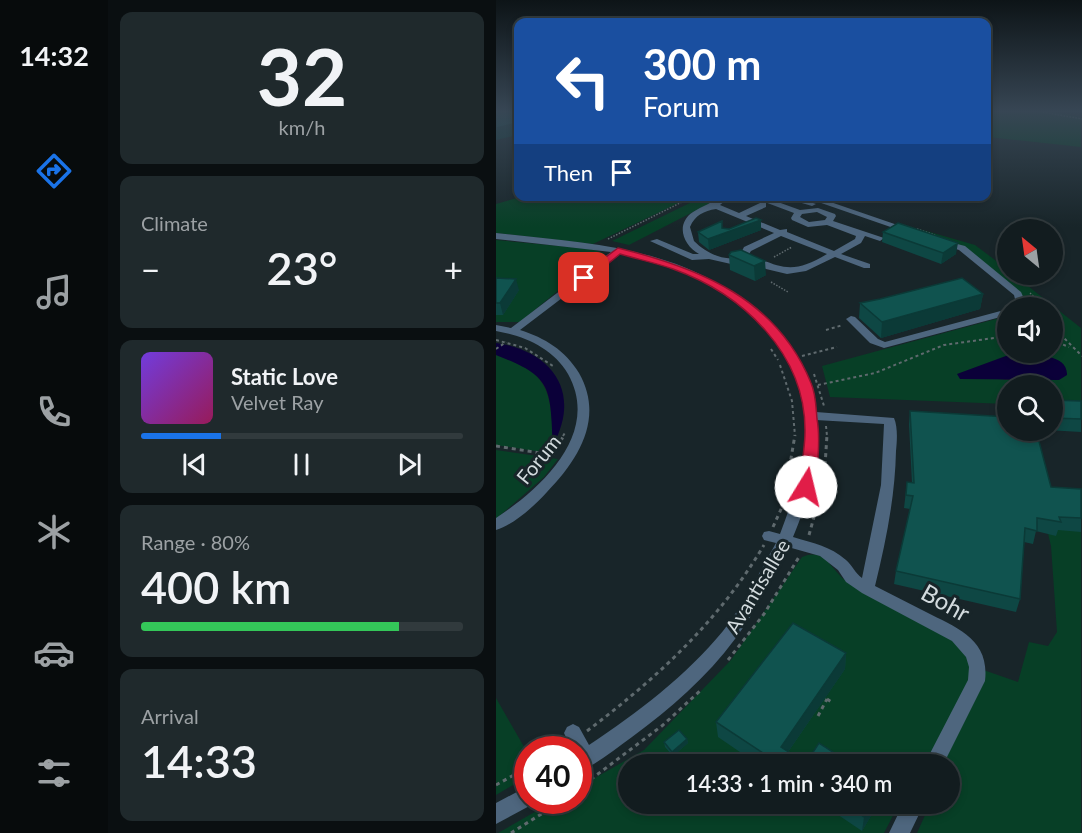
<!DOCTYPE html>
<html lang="en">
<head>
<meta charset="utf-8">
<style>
	body { margin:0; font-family:Lato,sans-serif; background:#1f292c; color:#f1f3f6; height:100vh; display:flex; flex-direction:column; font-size:22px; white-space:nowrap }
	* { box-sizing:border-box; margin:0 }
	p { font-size:20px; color:#9ca1a4 }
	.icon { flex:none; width:33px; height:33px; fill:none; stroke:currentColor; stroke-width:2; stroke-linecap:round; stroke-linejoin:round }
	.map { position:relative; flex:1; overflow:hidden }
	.details { display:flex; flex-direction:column; gap:12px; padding:12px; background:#0a0f11; width:388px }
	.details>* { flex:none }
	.banner { position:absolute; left:18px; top:18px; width:477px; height:183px; border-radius:12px; box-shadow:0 3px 9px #0003,0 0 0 2px #313a3d; background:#1a4fa0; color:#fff; overflow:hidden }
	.needle { width:39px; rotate:331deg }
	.tools { position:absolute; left:501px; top:219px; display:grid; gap:12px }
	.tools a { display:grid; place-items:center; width:66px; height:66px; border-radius:50%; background:#121c1f; box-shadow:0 3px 9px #0003,0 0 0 2px #313a3d; font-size:30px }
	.speed { position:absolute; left:18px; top:736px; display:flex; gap:12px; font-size:30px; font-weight:700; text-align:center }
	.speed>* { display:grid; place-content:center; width:78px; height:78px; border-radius:50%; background:#121c1f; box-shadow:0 3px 9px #0003,0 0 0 2px #313a3d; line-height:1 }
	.speed .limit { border:9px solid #d22; background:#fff; color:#111 }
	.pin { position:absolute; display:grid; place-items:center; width:51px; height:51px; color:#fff; margin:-26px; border-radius:12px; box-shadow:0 3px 9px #0006 }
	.me { position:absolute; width:66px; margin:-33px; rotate:9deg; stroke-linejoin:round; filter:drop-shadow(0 0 4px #0008) }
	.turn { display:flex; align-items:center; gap:21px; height:126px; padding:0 30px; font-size:27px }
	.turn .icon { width:78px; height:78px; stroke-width:2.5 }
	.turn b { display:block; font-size:42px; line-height:51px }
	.then { display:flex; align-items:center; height:57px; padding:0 30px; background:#0003; gap:12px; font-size:22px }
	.big { font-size:45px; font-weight:600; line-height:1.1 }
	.details .card { flex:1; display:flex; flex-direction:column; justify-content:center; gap:9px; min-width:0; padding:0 21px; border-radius:12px; background:#1f292c }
	.details .dial { align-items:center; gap:0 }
	.dial b { font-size:78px; line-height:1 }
	.song { display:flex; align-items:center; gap:18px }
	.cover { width:72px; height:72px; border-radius:9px; background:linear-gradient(135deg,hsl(260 70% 55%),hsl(330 70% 35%)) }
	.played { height:6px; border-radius:3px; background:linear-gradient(90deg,#1a73e8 25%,#313a3d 25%) }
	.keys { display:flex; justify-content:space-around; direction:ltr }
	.heat { display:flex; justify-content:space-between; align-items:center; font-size:33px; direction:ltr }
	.charge { height:9px; border-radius:4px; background:linear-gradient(90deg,#34c759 80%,#313a3d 0) }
	.trip { position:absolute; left:122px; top:754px; width:342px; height:60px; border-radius:30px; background:#121c1f; box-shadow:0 3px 9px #0003,0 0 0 2px #313a3d; font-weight:600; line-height:60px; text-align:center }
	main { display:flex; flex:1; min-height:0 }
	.tabs { display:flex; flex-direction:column; width:108px; justify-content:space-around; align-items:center; background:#070b0c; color:#9ca1a4 }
	.tabs .icon { width:42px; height:42px }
	.tabs .selected { color:#1a73e8 }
	.tabs b { font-size:27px; color:#f1f3f6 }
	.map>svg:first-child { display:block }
	.green { fill:#073f26; fill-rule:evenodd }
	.water { fill:#0b0039 }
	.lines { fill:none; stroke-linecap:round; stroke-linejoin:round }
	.path-far2 { stroke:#5f6a6e; stroke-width:1.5; stroke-dasharray:1.5 1.5; stroke-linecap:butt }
	.path-far1 { stroke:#5f6a6e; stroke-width:2; stroke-dasharray:3 3; stroke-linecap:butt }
	.path { stroke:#5f6a6e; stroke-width:3; stroke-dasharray:4 4; stroke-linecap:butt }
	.minor { fill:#4e667e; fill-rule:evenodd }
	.wall { fill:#0e4744 }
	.shaded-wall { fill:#0b3a37 }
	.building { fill:#10534f; stroke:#0b3a37; stroke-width:1.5 }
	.route { fill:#e11d48; stroke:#92132f; stroke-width:1.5 }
	.labels { text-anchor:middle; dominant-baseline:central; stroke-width:6; stroke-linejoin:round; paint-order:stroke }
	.street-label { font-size:20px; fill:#d2dadd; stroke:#182529 }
	.near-street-label { font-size:24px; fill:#d2dadd; stroke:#182529 }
</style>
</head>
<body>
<main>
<nav class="tabs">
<b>14:32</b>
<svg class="icon selected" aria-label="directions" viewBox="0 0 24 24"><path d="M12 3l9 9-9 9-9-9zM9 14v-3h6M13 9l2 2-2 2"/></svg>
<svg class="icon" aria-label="music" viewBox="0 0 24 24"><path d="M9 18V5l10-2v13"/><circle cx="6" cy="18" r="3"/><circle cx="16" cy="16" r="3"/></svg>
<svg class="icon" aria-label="phone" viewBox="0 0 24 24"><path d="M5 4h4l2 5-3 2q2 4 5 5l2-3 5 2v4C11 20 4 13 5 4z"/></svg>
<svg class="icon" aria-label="climate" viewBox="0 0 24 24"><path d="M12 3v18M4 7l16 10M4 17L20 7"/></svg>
<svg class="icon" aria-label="car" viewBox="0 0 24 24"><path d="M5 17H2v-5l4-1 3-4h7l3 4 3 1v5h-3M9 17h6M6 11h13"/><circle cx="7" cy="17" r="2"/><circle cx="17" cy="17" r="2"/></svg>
<svg class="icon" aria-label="filters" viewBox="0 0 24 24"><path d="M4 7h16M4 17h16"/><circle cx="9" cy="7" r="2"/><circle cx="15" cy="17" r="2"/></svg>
</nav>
<section class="details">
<div class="card dial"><b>32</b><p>km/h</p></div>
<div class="card"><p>Climate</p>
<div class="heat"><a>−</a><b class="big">23°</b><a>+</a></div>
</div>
<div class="card">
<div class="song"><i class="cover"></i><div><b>Static Love</b><p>Velvet Ray</p></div></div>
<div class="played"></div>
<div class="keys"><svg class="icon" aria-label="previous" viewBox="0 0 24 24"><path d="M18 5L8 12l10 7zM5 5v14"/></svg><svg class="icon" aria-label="pause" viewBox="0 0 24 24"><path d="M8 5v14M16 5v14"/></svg><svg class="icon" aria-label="next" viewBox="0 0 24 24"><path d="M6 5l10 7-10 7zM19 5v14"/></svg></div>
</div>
<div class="card"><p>Range · 80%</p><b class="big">400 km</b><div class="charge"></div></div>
<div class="card"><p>Arrival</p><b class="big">14:33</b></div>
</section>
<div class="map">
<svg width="586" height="833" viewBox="0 0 586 833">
	<rect width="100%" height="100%" fill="#182529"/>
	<path class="green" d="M491 111H552L585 117V147L491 137Z
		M28 196 195 197 97 244 0 233V204Z
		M206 197H226L133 245 116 241Z
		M423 229 479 245 511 269 512 274 518 275 585 328V427L557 406 556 386H512L511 404 334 397 326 366 511 316 512 352H556V308L528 307 531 301 525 294 474 251ZM525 354 558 358 549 381 510 380 462 374 510 356Z
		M0 240 95 249 108 253 24 322H0Z
		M0 355C38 369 53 377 56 421 56 433 58 443 52 453L0 445Z
		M0 450 62 459 48 477 0 519Z
		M585 493V833H421L434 804H453V765H132V804H403L388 833H2L58 801H82L83 787 148 750 235 660 306 557C329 547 334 568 349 580 377 604 454 626 472 653 474 656 475 662 476 666L522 682 533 642 552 646 561 632 555 546 546 509Z
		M0 698 31 752V777L0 795Z"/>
	<path class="water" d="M0 343C56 351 86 392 57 445 54 387 57 377 0 355Z
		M525 354C539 355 572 354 571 375L563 380 464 379 461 374 510 356Z"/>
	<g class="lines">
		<path class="path-far2" d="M541 111 586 119
			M421 229 439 235
			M112 239 198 196
			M278 257 296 247
			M275 282 292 292
			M534 293 542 300"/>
		<path class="path-far1" d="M540 299 550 308
			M556 326 586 356
			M330 330 347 325
			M0 340 29 348 57 366
			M556 340 573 347
			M0 349 10 342
			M275 349 282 360
			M306 356 341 347
			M284 365 296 401 299 436
			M318 374 328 406
			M322 385 379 373 448 345 512 336
			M330 426 331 436
			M67 436 70 431"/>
		<path class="path" d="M0 446 57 455
			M57 455 68 435
			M288 499 299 435
			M277 527 286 507
			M313 535 328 481 331 435
			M232 660 268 614 303 557
			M331 699 337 703
			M322 716 331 699
			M91 731C161 678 223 621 268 545
			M61 750 69 745
			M0 785 32 767
			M82 789 167 725 206 689
			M15 833 66 801"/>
		<path class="minor" d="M226 196H235L224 205 243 213 264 203H270V207L250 216 284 230 291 229V232L338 251 359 239 360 236 331 225 312 227 296 220 295 218 298 213 253 196H265L304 210 322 208 339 214 340 216 337 221 388 238 384 241 369 236 365 243 345 254 374 264V268H368L339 257 310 271 291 274 270 269 253 261 235 264 213 259 196 260 154 241 161 239 197 254H203C187 245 179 224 197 212 206 206 216 203 226 196ZM220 209 278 233 248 247 244 255 245 257C228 262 210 253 198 241L194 227C199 215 208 211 220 209ZM321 212 331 217 329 220 313 222 304 217 306 214ZM285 236 331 254C298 274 286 269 253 254L255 251Z
			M282 196H296L320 204 316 206Z
			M305 196H317L416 230 409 232Z
			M0 233C102 245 193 246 272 321 297 345 316 378 320 412L398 418C402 427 401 441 400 451 399 497 390 541 379 586 396 595 413 603 430 612 461 628 494 639 489 681L447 765H428L472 680 473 667 470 657 456 641 366 593 350 582 342 570 324 556 292 547C276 578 260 611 239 639 211 677 174 709 136 737 119 749 102 764 82 772V750H76L68 733 71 727 77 724 83 727 93 745C141 713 190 676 227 631 248 604 263 573 280 543L268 540 266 536 268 532 273 531 284 534C299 494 314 452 308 409 295 322 205 268 124 254L24 330C49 338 69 350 83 373 108 417 84 458 51 492 38 506 19 524 0 530V518C46 488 105 433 72 374 57 348 28 336 0 331V325L15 328 115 252 0 239ZM320 420 388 424 385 485 366 578C359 573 356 565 350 560 334 546 317 543 297 537 314 496 322 464 320 420Z
			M442 239 469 246 525 292 530 303 527 308H516L520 303 518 295 463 250 442 243Z
			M512 309V315L388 348 374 343 350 319 355 316 359 317 382 339 389 342Z
			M32 786V801H40L39 803 0 824V803Z
			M407 804H428L414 833H393Z"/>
	</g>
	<path class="wall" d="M226 228 265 230 213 250 203 242 202 232Z
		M387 232 460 254 445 264 386 242Z
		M245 250 270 275 259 281 234 270 233 255Z
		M0 278 23 290 7 315H0Z
		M487 294 484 309 385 338 363 318 364 303Z
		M556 400 585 401V432L551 430H556Z
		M414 411 555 487 585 489V532L562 530 560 536 540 531 537 544 528 542 524 599 520 612 398 584 400 571 414 509 408 508 411 482 416 483 413 424Z
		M350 653 349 669 292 752 310 763 357 765H263L222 737 220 722Z
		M191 739 192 743 177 756 169 747 168 742Z
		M326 804H382L366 831Z"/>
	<path class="shaded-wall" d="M22 123V135L0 140V128Z
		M265 220V230L213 250 212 239Z
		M462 243 460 254 445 264 447 253Z
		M269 261 270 275 259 281 258 266Z
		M20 279 23 290 7 315 4 303Z
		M487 294 484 309 385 338 386 322Z
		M350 653 349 669 285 762V747Z
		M191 739 192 743 177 756 176 752Z
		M279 756V765H276V759Z
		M375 804H382L366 831 368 817Z"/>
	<path class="building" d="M0 111H22V123L0 128Z
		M260 218 265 220 212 239 202 232 226 221V228L233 229Z
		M402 223 462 243 447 253 387 232Z
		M245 250 269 261 258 266 233 255 235 252Z
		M0 278 20 279 4 303H0Z
		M466 278 487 294 386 322 364 303 384 299Z
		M556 400 585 401V419L556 418Z
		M414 411 512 417V430H540L555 487 585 489V518L563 517 565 522 541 518V531L529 528 524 599 400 571 417 496 410 495 411 482 418 483Z
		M297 623 350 653 285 747 310 763 323 743 357 765H292L279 756 276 759 220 722Z
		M183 730 191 739 176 752 168 742Z
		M349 804H375L368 817Z"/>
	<linearGradient id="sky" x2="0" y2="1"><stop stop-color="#0d1417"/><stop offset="0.49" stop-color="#374654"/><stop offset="1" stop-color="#374654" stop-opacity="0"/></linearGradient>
	<rect width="586" height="227" fill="url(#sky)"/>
	<path class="route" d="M122 248C204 268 281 299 315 383 320 394 320 408 321 419 324 435 323 477 315 491L310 492 302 487C305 469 309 450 309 432 310 354 247 294 177 269 160 263 141 259 124 254L92 280H84V276Z"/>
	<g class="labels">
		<g class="street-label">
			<text transform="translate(42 459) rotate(-51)">Forum</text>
			<text transform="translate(261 586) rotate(-59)">Avantisallee</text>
		</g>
		<g class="near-street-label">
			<text transform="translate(450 602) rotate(29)">Bohr</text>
		</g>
	</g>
</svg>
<div class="tools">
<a><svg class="needle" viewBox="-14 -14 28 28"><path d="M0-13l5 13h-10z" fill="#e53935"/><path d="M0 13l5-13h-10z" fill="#9ca1a4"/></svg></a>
<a><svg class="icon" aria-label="sound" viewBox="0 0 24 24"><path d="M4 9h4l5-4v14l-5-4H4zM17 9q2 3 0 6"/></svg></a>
<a><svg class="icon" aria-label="search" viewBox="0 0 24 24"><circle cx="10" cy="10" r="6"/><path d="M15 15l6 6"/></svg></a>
</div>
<div class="speed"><div class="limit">40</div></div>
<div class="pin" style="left:88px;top:278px;background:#d93025"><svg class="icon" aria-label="arrive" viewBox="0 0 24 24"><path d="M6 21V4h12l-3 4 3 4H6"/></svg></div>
<svg class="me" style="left:310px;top:487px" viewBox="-20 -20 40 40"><circle r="19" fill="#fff"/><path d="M0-13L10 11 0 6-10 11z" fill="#e11d48"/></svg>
<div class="trip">14:33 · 1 min · 340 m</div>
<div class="banner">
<div class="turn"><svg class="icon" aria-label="left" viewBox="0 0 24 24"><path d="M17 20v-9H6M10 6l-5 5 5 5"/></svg><div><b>300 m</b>Forum</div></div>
<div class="then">Then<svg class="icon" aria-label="arrive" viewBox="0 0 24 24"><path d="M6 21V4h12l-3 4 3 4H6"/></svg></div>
</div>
</div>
</main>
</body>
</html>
